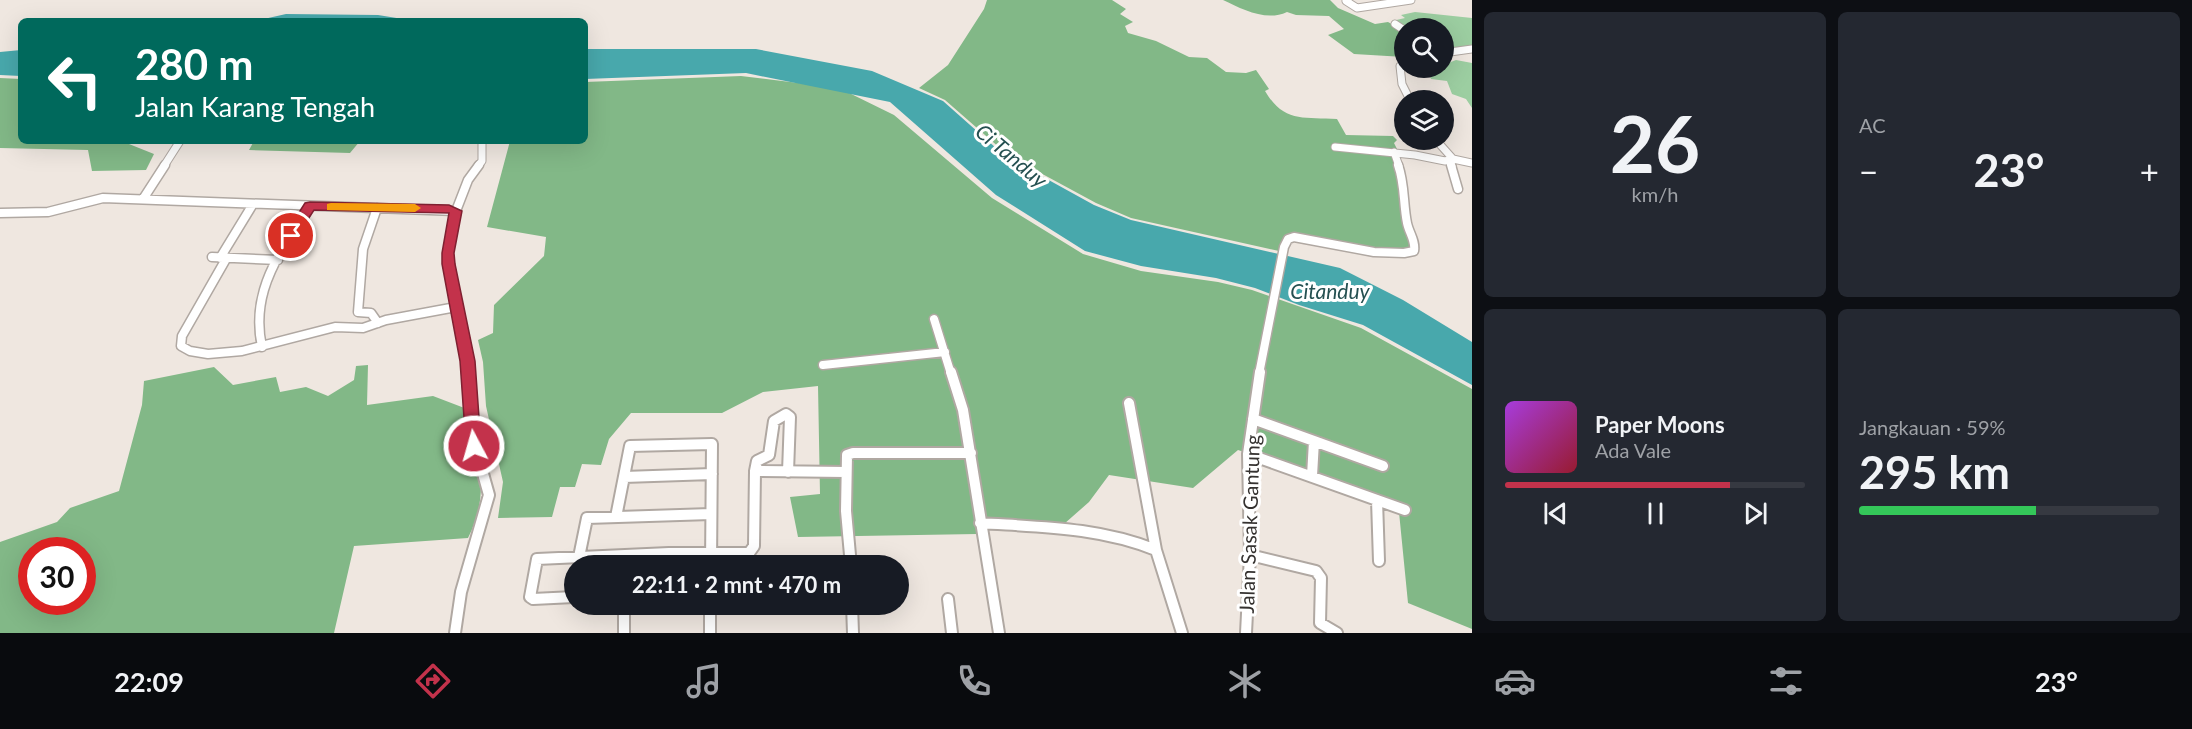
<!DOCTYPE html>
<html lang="id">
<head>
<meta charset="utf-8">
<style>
	body { margin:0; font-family:Lato,sans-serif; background:#242831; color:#f1f3f6; height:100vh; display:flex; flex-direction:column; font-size:22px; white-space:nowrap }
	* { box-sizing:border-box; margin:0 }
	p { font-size:20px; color:#9ea1a6 }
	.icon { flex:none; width:33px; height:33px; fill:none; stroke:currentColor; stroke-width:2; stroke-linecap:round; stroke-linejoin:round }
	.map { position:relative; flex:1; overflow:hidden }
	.panel { display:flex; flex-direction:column; gap:12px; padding:12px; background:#0d0f14; width:720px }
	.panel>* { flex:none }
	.top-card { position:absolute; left:18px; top:18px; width:570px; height:126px; border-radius:9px; box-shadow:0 6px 24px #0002; background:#00695c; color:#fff; overflow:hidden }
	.fabs { position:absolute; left:1394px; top:18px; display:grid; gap:12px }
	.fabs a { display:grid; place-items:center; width:60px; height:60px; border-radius:50%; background:#171b24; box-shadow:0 6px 24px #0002; font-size:30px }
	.speed { position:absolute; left:18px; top:537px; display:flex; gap:12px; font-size:30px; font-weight:700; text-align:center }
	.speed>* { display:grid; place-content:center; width:78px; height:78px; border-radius:50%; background:#171b24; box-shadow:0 6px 24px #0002; line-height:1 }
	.speed .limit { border:9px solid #d22; background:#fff; color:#111 }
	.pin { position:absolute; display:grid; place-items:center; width:51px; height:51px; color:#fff; margin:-26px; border:3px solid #fff; border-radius:50%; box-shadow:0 2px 6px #0007 }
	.me { position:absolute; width:66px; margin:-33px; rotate:354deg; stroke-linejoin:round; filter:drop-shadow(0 0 4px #0008) }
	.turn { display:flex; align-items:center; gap:21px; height:126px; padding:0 18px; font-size:27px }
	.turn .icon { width:78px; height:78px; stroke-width:2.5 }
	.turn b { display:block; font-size:42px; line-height:51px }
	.big { font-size:45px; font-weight:700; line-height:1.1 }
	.panel .tile { flex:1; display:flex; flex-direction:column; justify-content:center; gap:9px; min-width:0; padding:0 21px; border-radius:9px; background:#242831 }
	.panel .dial { align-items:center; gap:0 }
	.dial b { font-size:78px; line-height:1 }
	.song { display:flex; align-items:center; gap:18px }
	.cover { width:72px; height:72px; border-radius:9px; background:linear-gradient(135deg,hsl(280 70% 55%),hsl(350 70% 35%)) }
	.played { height:6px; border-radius:3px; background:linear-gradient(90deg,#c3324b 75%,#363941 75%) }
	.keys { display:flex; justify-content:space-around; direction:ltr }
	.heat { display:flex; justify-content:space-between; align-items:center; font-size:33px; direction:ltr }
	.charge { height:9px; border-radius:4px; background:linear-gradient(90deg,#34c759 59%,#363941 0) }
	.panel .tiles { flex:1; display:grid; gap:12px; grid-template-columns:repeat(2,1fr) }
	.trip { position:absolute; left:564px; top:555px; width:345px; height:60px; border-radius:30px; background:#171b24; box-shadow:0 6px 24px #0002; font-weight:700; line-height:60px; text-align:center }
	.tab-bar { display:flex; height:96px; justify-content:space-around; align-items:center; background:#090b0e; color:#9ea1a6 }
	.tab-bar .icon { width:42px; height:42px }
	.tab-bar .active { color:#c3324b }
	.tab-bar b { font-size:27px; color:#f1f3f6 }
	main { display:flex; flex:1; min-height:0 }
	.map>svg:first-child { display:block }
	.green { fill:#9ccea1 }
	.forest { fill:#82b887; fill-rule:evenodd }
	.water { fill:#48a8ac }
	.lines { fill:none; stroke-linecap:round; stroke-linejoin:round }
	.minor-far2-casing { stroke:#b0a8a2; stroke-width:9 }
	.minor-far1-casing { stroke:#b0a8a2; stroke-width:11 }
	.minor-casing { stroke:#b0a8a2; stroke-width:14 }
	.minor-far2 { stroke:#fff; stroke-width:7 }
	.minor-far1 { stroke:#fff; stroke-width:8 }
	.minor { stroke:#fff; stroke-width:10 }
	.route { fill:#c3324b; stroke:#7f2031; stroke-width:1.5 }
	.slow { fill:#f59e0b }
	.labels { text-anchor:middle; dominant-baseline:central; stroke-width:6; stroke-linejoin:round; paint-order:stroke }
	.street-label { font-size:20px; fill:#353230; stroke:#fff }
	.water-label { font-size:21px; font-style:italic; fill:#255051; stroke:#fff }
</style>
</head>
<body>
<main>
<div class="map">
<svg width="1472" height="633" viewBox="0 0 1472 633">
	<rect width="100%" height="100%" fill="#efe7e0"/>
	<path class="green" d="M1415 12 1472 18V46L1443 51V28H1404L1392 21 1405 18 1401 15Z
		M1456 60 1472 63V108L1466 99 1452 94 1447 81 1431 79 1428 71 1443 68V65Z"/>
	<path class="forest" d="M987 0H1112L1126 9 1120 14 1133 22 1125 26 1128 33 1156 41 1189 57 1207 58 1226 72 1246 73 1256 70 1269 89 1265 91C1284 123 1303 117 1337 119L1346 135 1393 136 1397 140 1394 143 1398 151 1400 176 1412 249 1385 250 1294 235 1280 246 1279 251 1131 218 1096 203 1009 156 945 100 919 88 948 65 984 9Z
		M1223 0H1330L1338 8 1375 24 1388 22 1404 31V57L1354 54 1328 35 1344 29 1329 16 1296 15 1287 12C1266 22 1242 9 1223 0Z
		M741 76 839 88 894 115 992 198 1083 254 1141 271 1218 282 1252 290 1361 328 1472 389V629L1408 603 1398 502 1238 450 1193 488 1109 475 1089 502 1064 524 991 519 977 534 798 537 790 497 820 494 818 386 763 392 722 413H631L609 439 601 465 582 464 575 487H560L552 517 498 518 503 482 486 406 483 362 478 340 493 333 494 305 544 256 546 237 487 227 510 141H585V82Z
		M0 78 21 79V141H131L129 144 154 154 146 170 92 171 88 150 0 148Z
		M254 141H360L350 153 249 150Z
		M368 365 367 405 433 396 467 409C477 458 492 490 468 538L354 546 334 633H0V542L57 522 70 508 119 491 142 405 144 381 214 367 233 385 276 377 280 392 306 387 328 396 354 380 356 366ZM32 550H82V602H32Z"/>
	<path class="water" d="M286 14 378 15 415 21H255Z
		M585 49H756L872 71 943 101 1005 156 1094 205 1131 220 1340 268 1403 300 1472 342V385L1363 325 1299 305 1255 288 1216 278 1141 266 1085 251 996 195 890 102 746 73 585 79Z
		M21 50V76L0 75V52Z"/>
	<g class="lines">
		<defs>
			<path id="minor-far2" d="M1348 0 1346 1 1357 8 1411 0
				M1395 24 1404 30
				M1443 53 1472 49
				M1404 64 1400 66 1402 84 1410 100
				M1335 147 1415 155 1445 161 1453 159 1436 140
				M1394 152 1399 166
				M1453 159 1472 163
				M1450 161 1452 166
				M164 166 180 141
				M478 166 482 161V141"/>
			<path id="minor-far1" d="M1451 165 1458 189
				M143 199 165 165
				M377 208 363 249 358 312 371 313 378 323
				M456 211 468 180 479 165
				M0 213 48 212 103 198 456 211 448 253 468 374
				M212 257 278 260
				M220 258 253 204
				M226 259 182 336 181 346 190 351 208 354 242 351 335 327 363 328 386 320 456 307
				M934 319 951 374
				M262 347C253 306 267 272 290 237 297 227 305 218 310 206
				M823 365 945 352
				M1259 374 1284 247 1288 239 1294 237 1374 252 1404 253 1414 251C1416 241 1409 233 1407 223 1403 204 1405 184 1398 165"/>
			<path id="minor" d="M951 372 963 410 999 633
				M1129 403 1156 550
				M1253 419 1383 466
				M1248 454 1405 510
				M755 471 757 461 769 455 774 421 786 414 790 417 788 472
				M1312 476 1314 441
				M624 477 712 474
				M1377 500 1379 561
				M616 517 630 446 712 444 711 566
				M980 523C1040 527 1099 527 1156 550L1182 633
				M1250 555 1316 571 1321 578 1320 623 1337 633
				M579 557 587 518 711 514
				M851 566 846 511 847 455 853 453H971
				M574 597 533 599 530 597 537 559 669 553H749L754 546 755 471 846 472
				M948 599 952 633
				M624 604V633
				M710 604V633
				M852 604 853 633
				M455 633 461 592 489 495 471 431 468 372
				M1246 633 1250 555 1248 454 1260 372"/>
		</defs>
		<use href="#minor-far2" class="minor-far2-casing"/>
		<use href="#minor-far1" class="minor-far1-casing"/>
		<use href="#minor" class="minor-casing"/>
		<use href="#minor-far2" class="minor-far2"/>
		<use href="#minor-far1" class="minor-far1"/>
		<use href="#minor" class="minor"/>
	</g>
	<path class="route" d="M310 202 449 205 462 211 454 253 455 264 475 361 481 446 479 451 474 453 468 451 466 446 460 361 442 264V253L449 213 314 210 295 239H286L285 236 286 233 305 203Z"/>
	<path class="slow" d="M331 203 415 204 421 208 415 212 327 210V204Z"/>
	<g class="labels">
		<g class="street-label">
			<text transform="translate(1249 524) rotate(-88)">Jalan Sasak Gantung</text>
		</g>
		<g class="water-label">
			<text transform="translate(1012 155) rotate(40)">Ci Tanduy</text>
			<text x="1330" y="290">Citanduy</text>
		</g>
	</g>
</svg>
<div class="fabs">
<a><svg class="icon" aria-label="search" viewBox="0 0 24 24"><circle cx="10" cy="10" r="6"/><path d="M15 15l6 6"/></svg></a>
<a><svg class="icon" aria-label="layers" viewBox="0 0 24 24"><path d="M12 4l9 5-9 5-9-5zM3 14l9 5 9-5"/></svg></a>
</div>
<div class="speed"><div class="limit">30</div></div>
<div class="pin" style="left:291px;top:236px;background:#d93025"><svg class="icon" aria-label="arrive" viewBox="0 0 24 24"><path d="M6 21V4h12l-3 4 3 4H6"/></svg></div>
<svg class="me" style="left:474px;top:446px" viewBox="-20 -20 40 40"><circle r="17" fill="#c3324b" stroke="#fff" stroke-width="3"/><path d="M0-11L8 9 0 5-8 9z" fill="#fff"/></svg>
<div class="trip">22:11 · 2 mnt · 470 m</div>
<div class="top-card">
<div class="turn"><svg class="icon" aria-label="left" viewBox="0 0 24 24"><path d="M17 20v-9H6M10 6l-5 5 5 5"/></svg><div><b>280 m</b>Jalan Karang Tengah</div></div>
</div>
</div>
<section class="panel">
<div class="tiles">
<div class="tile dial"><b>26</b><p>km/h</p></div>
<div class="tile"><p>AC</p>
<div class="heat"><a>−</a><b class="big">23°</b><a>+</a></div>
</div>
<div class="tile">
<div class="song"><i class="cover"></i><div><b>Paper Moons</b><p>Ada Vale</p></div></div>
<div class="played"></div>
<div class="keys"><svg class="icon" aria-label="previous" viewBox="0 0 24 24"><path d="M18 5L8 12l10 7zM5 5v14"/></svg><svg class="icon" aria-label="pause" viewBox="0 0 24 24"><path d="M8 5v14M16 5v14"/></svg><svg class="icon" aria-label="next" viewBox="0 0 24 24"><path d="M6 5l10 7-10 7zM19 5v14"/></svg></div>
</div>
<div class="tile"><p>Jangkauan · 59%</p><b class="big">295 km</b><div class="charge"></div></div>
</div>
</section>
</main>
<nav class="tab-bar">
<b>22:09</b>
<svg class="icon active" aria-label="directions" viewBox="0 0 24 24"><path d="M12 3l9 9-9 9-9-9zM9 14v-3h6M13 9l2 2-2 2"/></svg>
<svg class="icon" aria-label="music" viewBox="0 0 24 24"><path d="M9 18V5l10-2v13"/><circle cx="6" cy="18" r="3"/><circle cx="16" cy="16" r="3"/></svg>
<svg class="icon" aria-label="phone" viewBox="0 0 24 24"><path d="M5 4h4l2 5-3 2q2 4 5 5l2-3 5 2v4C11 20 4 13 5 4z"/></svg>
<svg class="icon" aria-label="climate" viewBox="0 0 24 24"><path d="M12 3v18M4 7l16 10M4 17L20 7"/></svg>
<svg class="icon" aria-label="car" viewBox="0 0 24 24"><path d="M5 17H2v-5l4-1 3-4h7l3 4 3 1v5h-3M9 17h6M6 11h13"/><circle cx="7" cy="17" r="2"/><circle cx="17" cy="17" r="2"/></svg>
<svg class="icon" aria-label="filters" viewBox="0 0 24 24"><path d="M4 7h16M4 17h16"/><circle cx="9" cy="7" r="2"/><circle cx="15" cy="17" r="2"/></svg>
<b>23°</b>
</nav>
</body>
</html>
